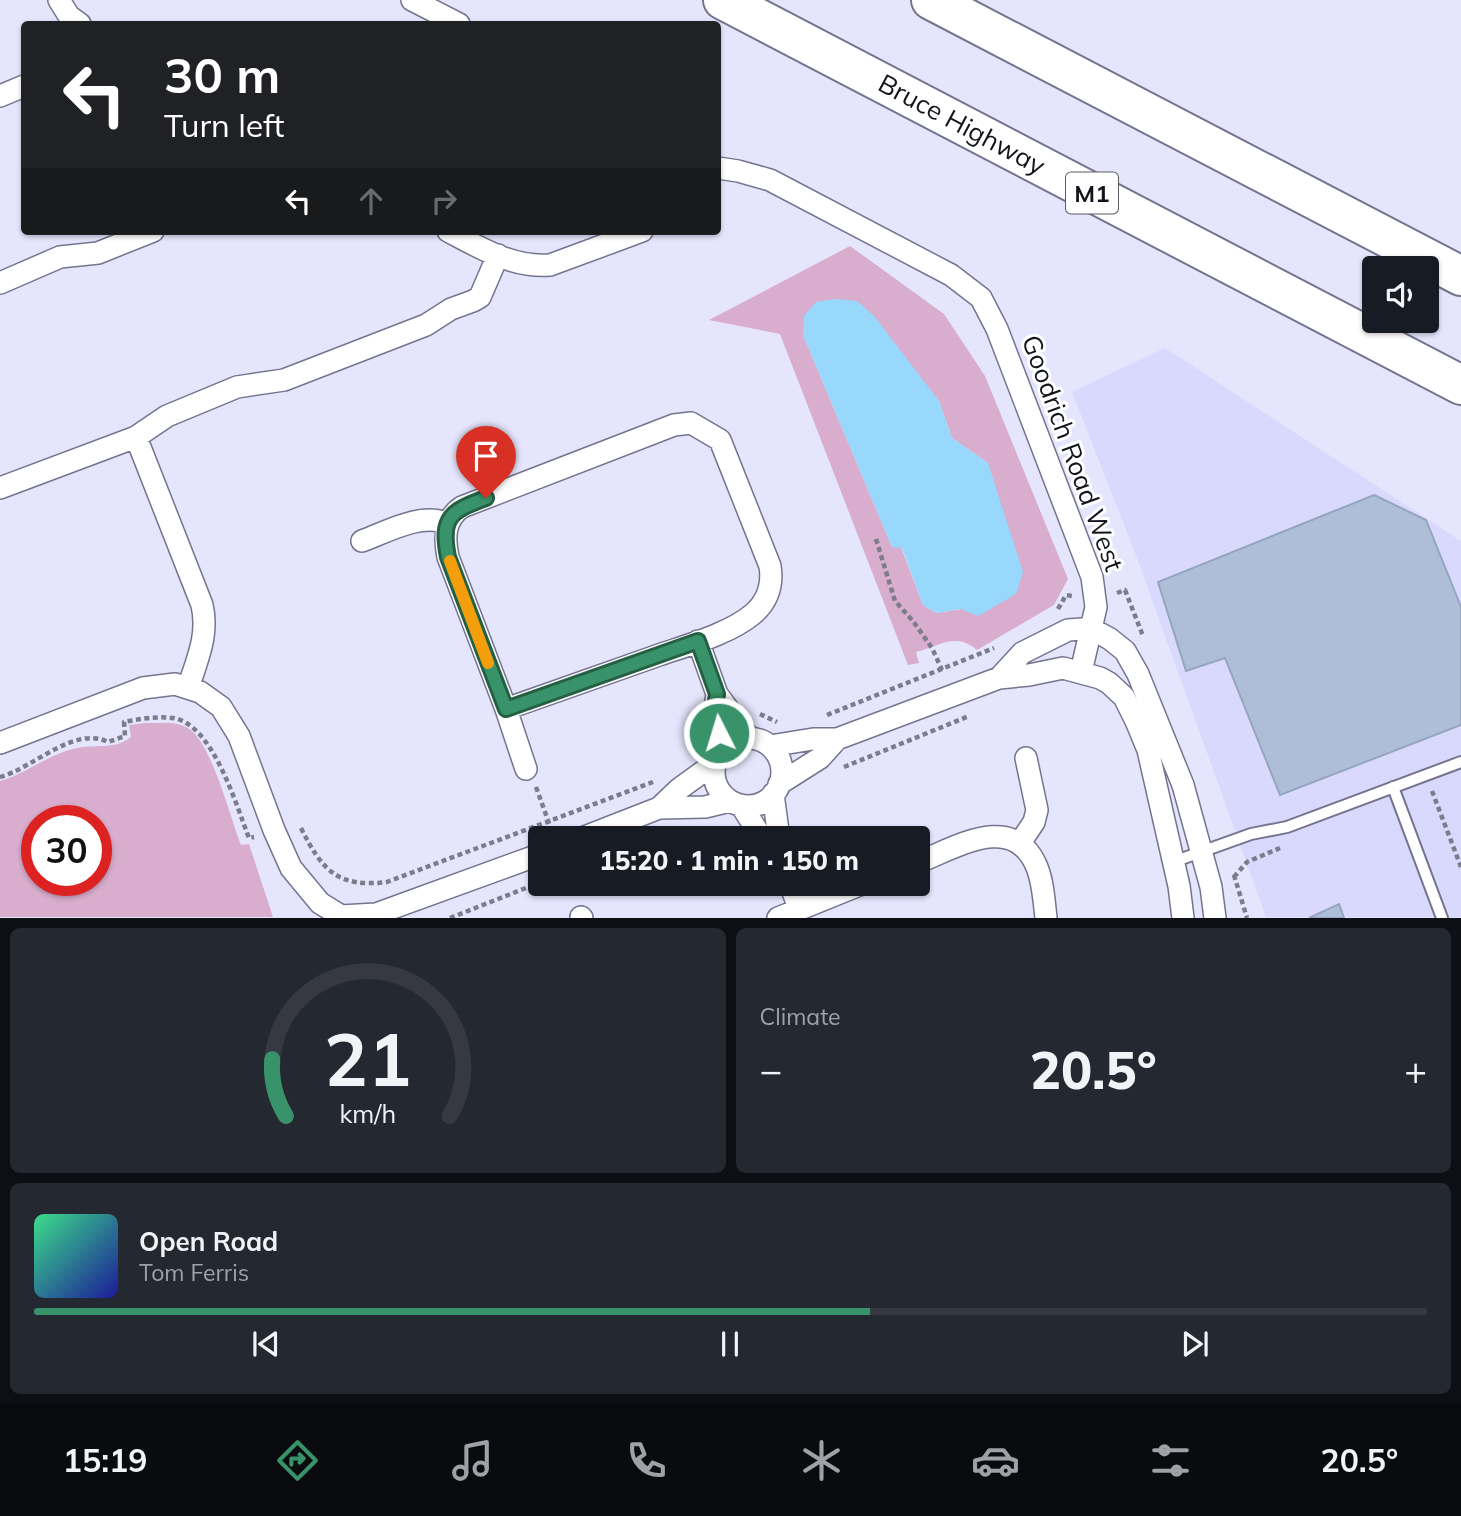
<!DOCTYPE html>
<html lang="en">
<head>
<meta charset="utf-8">
<style>
	body { margin:0; font-family:Mulish,sans-serif; background:#242831; color:#f1f3f6; height:100vh; display:flex; flex-direction:column; font-size:26px; white-space:nowrap }
	* { box-sizing:border-box; margin:0 }
	p { font-size:23px; color:#9ea1a6 }
	.icon { flex:none; width:38px; height:38px; fill:none; stroke:currentColor; stroke-width:2; stroke-linecap:round; stroke-linejoin:round }
	.map { position:relative; height:918px; overflow:hidden }
	.details { display:flex; flex-direction:column; gap:10px; padding:10px; background:#0d0f14; flex:1 }
	.details>* { flex:none }
	.banner { position:absolute; left:21px; top:21px; width:700px; height:214px; border-radius:7px; box-shadow:0 2px 5px #0004; background:#202124; color:#fff; overflow:hidden }
	.tools { position:absolute; left:1362px; top:256px; display:grid; gap:14px }
	.tools a { display:grid; place-items:center; width:77px; height:77px; border-radius:7px; background:#171b24; box-shadow:0 2px 5px #0004; font-size:35px }
	.speed { position:absolute; left:21px; top:805px; display:flex; gap:14px; font-size:35px; font-weight:700; text-align:center }
	.speed>* { display:grid; place-content:center; width:91px; height:91px; border-radius:50%; background:#171b24; box-shadow:0 2px 5px #0004; line-height:1 }
	.speed .limit { border:10px solid #d22; background:#fff; color:#111 }
	.pin { position:absolute; display:grid; place-items:center; width:60px; height:60px; color:#fff; margin:-72px -30px; border-radius:50% 50% 50% 0; rotate:-45deg; box-shadow:0 0 7px #0007 }
	.pin .icon { rotate:45deg }
	.me { position:absolute; width:77px; margin:-38px; rotate:355deg; stroke-linejoin:round; filter:drop-shadow(0 0 5px #0008) }
	.turn { display:flex; align-items:center; gap:24px; height:147px; padding:0 28px; font-size:32px }
	.turn .icon { width:91px; height:91px; stroke-width:2.5 }
	.turn b { display:block; font-size:49px; line-height:60px }
	.lanes { display:flex; align-items:center; height:66px; padding:0 28px; background:#0003; justify-content:center; gap:35px; direction:ltr }
	.lanes .off { opacity:.35 }
	.big { font-size:52px; font-weight:800; line-height:1.1 }
	.details .tile { flex:1; display:flex; flex-direction:column; justify-content:center; gap:10px; min-width:0; padding:0 24px; border-radius:10px; background:#242831 }
	.details .dial { align-items:center; gap:0 }
	.dial svg { height:182px; overflow:visible; fill:none; stroke:#363941; stroke-width:7; stroke-linecap:round; text-anchor:middle }
	.dial text { fill:#f1f3f6; stroke:none }
	.song { display:flex; align-items:center; gap:21px }
	.cover { width:84px; height:84px; border-radius:10px; background:linear-gradient(135deg,hsl(150 70% 55%),hsl(240 70% 35%)) }
	.played { height:7px; border-radius:4px; background:linear-gradient(90deg,#39936a 60%,#363941 60%) }
	.keys { display:flex; justify-content:space-around; direction:ltr }
	.heat { display:flex; justify-content:space-between; align-items:center; font-size:38px; direction:ltr }
	.details .tiles { flex:1; display:grid; gap:10px; grid-template-columns:1fr 1fr }
	.tile:last-child { grid-column:span 2 }
	.trip { position:absolute; left:528px; top:826px; width:402px; height:70px; border-radius:7px; background:#171b24; box-shadow:0 2px 5px #0004; font-weight:800; line-height:70px; text-align:center }
	.dock { display:flex; height:112px; justify-content:space-around; align-items:center; background:#090b0e; color:#9ea1a6 }
	.dock .icon { width:49px; height:49px }
	.dock .selected { color:#39936a }
	.dock b { font-size:32px; color:#f1f3f6 }
	.map>svg:first-child { display:block }
	.built { fill:#d9d9fe }
	.green { fill:#d8adcd; fill-rule:evenodd }
	.water { fill:#98d8fd }
	.building { fill:#afbed8; stroke:#96a5be; stroke-width:2 }
	.lines { fill:none; stroke-linecap:round; stroke-linejoin:round }
	.lane-casing { stroke:#75748f; stroke-width:14 }
	.street-casing { stroke:#75748f; stroke-width:24 }
	.highway-casing { stroke:#75748f; stroke-width:42 }
	.path { stroke:#7b7c8c; stroke-width:4.5; stroke-dasharray:5 3.5; stroke-linecap:butt }
	.lane { stroke:#fff; stroke-width:10 }
	.street { stroke:#fff; stroke-width:21 }
	.highway { stroke:#fff; stroke-width:38 }
	.route-casing { stroke:#256045; stroke-width:18 }
	.route { stroke:#39936a; stroke-width:12 }
	.slow { stroke:#f59e0b; stroke-width:12 }
	.labels { text-anchor:middle; dominant-baseline:central; stroke-width:6; stroke-linejoin:round; paint-order:stroke }
	.shield { fill:#fff; stroke:#5a5a61; stroke-width:2 }
	.shield-label { font-size:24px; font-weight:bold; fill:#13131d }
	.street-label { font-size:26px; fill:#13131d; stroke:#fff }
</style>
</head>
<body>
<div class="map">
<svg width="1461" height="918" viewBox="0 0 1461 918">
	<rect width="100%" height="100%" fill="#e5e6fd"/>
	<path class="built" d="M1165 348 1461 541V917H1266L1137 558 1072 392Z"/>
	<path class="green" d="M850 246 944 314 985 376 1068 579 1054 605 977 650C956 632 941 645 916 652L919 663 908 665 780 334 709 320ZM803 335 939 401 952 438 988 463 962 609 936 613 923 605 901 547H892Z
		M146 723C162 723 182 720 194 733 214 754 230 816 241 845L249 844 273 917H0V781C28 773 48 754 77 748 96 744 115 750 131 737L129 725ZM37 821H96V880H37Z"/>
	<path class="water" d="M835 299 857 301 874 316 939 401 952 438 988 463 1023 572 1016 594 978 616 961 609 936 613 923 605 902 548 892 547 803 335 804 316 816 302Z"/>
	<path class="building" d="M1374 495 1426 520 1461 607V725L1280 795 1225 658 1186 671 1158 582Z
		M1339 904 1344 918H1309Z"/>
	<g class="lines">
		<defs>
			<path id="lane" d="M1393 787 1442 918
				M1173 862 1251 834 1287 827 1461 762"/>
			<path id="street" d="M59 0 69 16 80 24
				M412 0 459 24
				M0 96 24 86
				M718 168 738 171 770 180 951 275 981 298 997 329 1092 577 1096 607 1081 672
				M448 231C480 248 513 268 550 265L642 231
				M0 283 60 257 98 253 153 231
				M136 437 202 605C209 635 197 660 188 688
				M0 488 136 437 167 416 237 387 284 380 426 325 451 309 473 301 480 297 498 255
				M362 541C389 531 419 513 447 523
				M698 641 717 694 749 738
				M999 678 1022 653 1068 630 1082 629 1101 634 1110 639 1125 651 1138 674 1183 785 1211 887 1215 918
				M717 694 715 707 722 749
				M506 709 448 557C444 538 444 519 462 507L674 425 691 423 720 440 770 566C773 585 768 601 753 614 729 634 688 645 659 655 608 673 557 691 506 709L526 769
				M714 772a34 34 0 1 1 68 0a34 34 0 1 1-68 0Z
				M0 743 143 688 175 684 200 692 221 707 239 736 274 830 291 868 320 903 341 916 376 914 541 854
				M770 746 813 739H837L999 678 1029 675 1063 668 1100 678 1109 683 1124 697 1136 721 1148 750 1179 886 1183 918
				M779 784 820 758 837 739
				M773 794 779 838
				M741 805 762 838
				M659 808 705 807 730 801
				M582 838 659 808 679 789 715 763
				M1020 843 1034 822 1037 810 1026 758
				M919 862C957 847 1012 812 1036 865 1043 880 1044 901 1046 918
				M790 884 799 908
				M581 917 582 918
				M778 918 862 884"/>
			<path id="highway" d="M723 0 1461 385
				M931 0 1461 276"/>
		</defs>
		<use href="#lane" class="lane-casing"/>
		<use href="#street" class="street-casing"/>
		<use href="#highway" class="highway-casing"/>
		<path class="path" d="M876 539 895 601 913 621 932 648 942 670
			M1117 593 1125 590 1143 636
			M1058 609 1066 595 1072 596
			M760 714 777 722
			M827 715 994 648
			M844 767 969 716
			M0 777C32 769 74 725 108 742L125 736 124 722C140 719 156 716 173 718 213 724 236 805 249 838L254 837
			M536 787 554 837
			M1432 791 1461 867
			M301 828C322 870 337 888 387 882L653 782
			M654 838 675 832
			M1234 875 1247 918
			M1234 877 1247 862 1280 848
			M450 918 541 882"/>
		<use href="#lane" class="lane"/>
		<use href="#street" class="street"/>
		<use href="#highway" class="highway"/>
	</g>
	<g class="lines">
		<defs>
			<path id="route" d="M486 498C451 511 440 517 448 557L506 709 698 641 717 694 715 707 719 733"/>
		</defs>
		<use href="#route" class="route-casing"/>
		<use href="#route" class="route"/>
		<path class="slow" d="M450 561 488 663"/>
	</g>
	<g class="labels">
		<rect class="shield" x="1066" y="172.5" width="52" height="41" rx="5"/>
		<g class="shield-label">
			<text x="1092" y="193">M1</text>
		</g>
		<g class="street-label">
			<text transform="translate(962 124) rotate(28)">Bruce Highway</text>
			<text transform="translate(1073 453) rotate(70)">Goodrich Road West</text>
		</g>
	</g>
</svg>
<div class="tools">
<a><svg class="icon" aria-label="sound" viewBox="0 0 24 24"><path d="M4 9h4l5-4v14l-5-4H4zM17 9q2 3 0 6"/></svg></a>
</div>
<div class="speed"><div class="limit">30</div></div>
<div class="pin" style="left:486px;top:498px;background:#d93025"><svg class="icon" aria-label="arrive" viewBox="0 0 24 24"><path d="M6 21V4h12l-3 4 3 4H6"/></svg></div>
<svg class="me" style="left:719px;top:733px" viewBox="-20 -20 40 40"><circle r="17" fill="#39936a" stroke="#fff" stroke-width="3"/><path d="M0-11L8 9 0 5-8 9z" fill="#fff"/></svg>
<div class="trip">15:20 · 1 min · 150 m</div>
<div class="banner">
<div class="turn"><svg class="icon" aria-label="left" viewBox="0 0 24 24"><path d="M17 20v-9H6M10 6l-5 5 5 5"/></svg><div><b>30 m</b>Turn left</div></div>
<div class="lanes"><svg class="icon" aria-label="left" viewBox="0 0 24 24"><path d="M17 20v-9H6M10 6l-5 5 5 5"/></svg><svg class="icon off" aria-label="ahead" viewBox="0 0 24 24"><path d="M12 20V5M6 11l6-6 6 6"/></svg><svg class="icon off" aria-label="right" viewBox="0 0 24 24"><path d="M7 20v-9h11M14 6l5 5-5 5"/></svg></div>
</div>
</div>
<section class="details">
<div class="tiles">
<div class="tile dial"><svg viewBox="0 0 100 80">
<path d="M14 69A42 42 0 1 1 86 69"/>
<path d="M14 69A42 42 0 0 1 8 44" stroke="#39936a"/>
<text x="50" y="56" font-size="32" font-weight="700">21</text>
<text x="50" y="72" font-size="11">km/h</text>
</svg></div>
<div class="tile"><p>Climate</p>
<div class="heat"><a>−</a><b class="big">20.5°</b><a>+</a></div>
</div>
<div class="tile">
<div class="song"><i class="cover"></i><div><b>Open Road</b><p>Tom Ferris</p></div></div>
<div class="played"></div>
<div class="keys"><svg class="icon" aria-label="previous" viewBox="0 0 24 24"><path d="M18 5L8 12l10 7zM5 5v14"/></svg><svg class="icon" aria-label="pause" viewBox="0 0 24 24"><path d="M8 5v14M16 5v14"/></svg><svg class="icon" aria-label="next" viewBox="0 0 24 24"><path d="M6 5l10 7-10 7zM19 5v14"/></svg></div>
</div>
</div>
</section>
<nav class="dock">
<b>15:19</b>
<svg class="icon selected" aria-label="directions" viewBox="0 0 24 24"><path d="M12 3l9 9-9 9-9-9zM9 14v-3h6M13 9l2 2-2 2"/></svg>
<svg class="icon" aria-label="music" viewBox="0 0 24 24"><path d="M9 18V5l10-2v13"/><circle cx="6" cy="18" r="3"/><circle cx="16" cy="16" r="3"/></svg>
<svg class="icon" aria-label="phone" viewBox="0 0 24 24"><path d="M5 4h4l2 5-3 2q2 4 5 5l2-3 5 2v4C11 20 4 13 5 4z"/></svg>
<svg class="icon" aria-label="climate" viewBox="0 0 24 24"><path d="M12 3v18M4 7l16 10M4 17L20 7"/></svg>
<svg class="icon" aria-label="car" viewBox="0 0 24 24"><path d="M5 17H2v-5l4-1 3-4h7l3 4 3 1v5h-3M9 17h6M6 11h13"/><circle cx="7" cy="17" r="2"/><circle cx="17" cy="17" r="2"/></svg>
<svg class="icon" aria-label="filters" viewBox="0 0 24 24"><path d="M4 7h16M4 17h16"/><circle cx="9" cy="7" r="2"/><circle cx="15" cy="17" r="2"/></svg>
<b>20.5°</b>
</nav>
</body>
</html>
